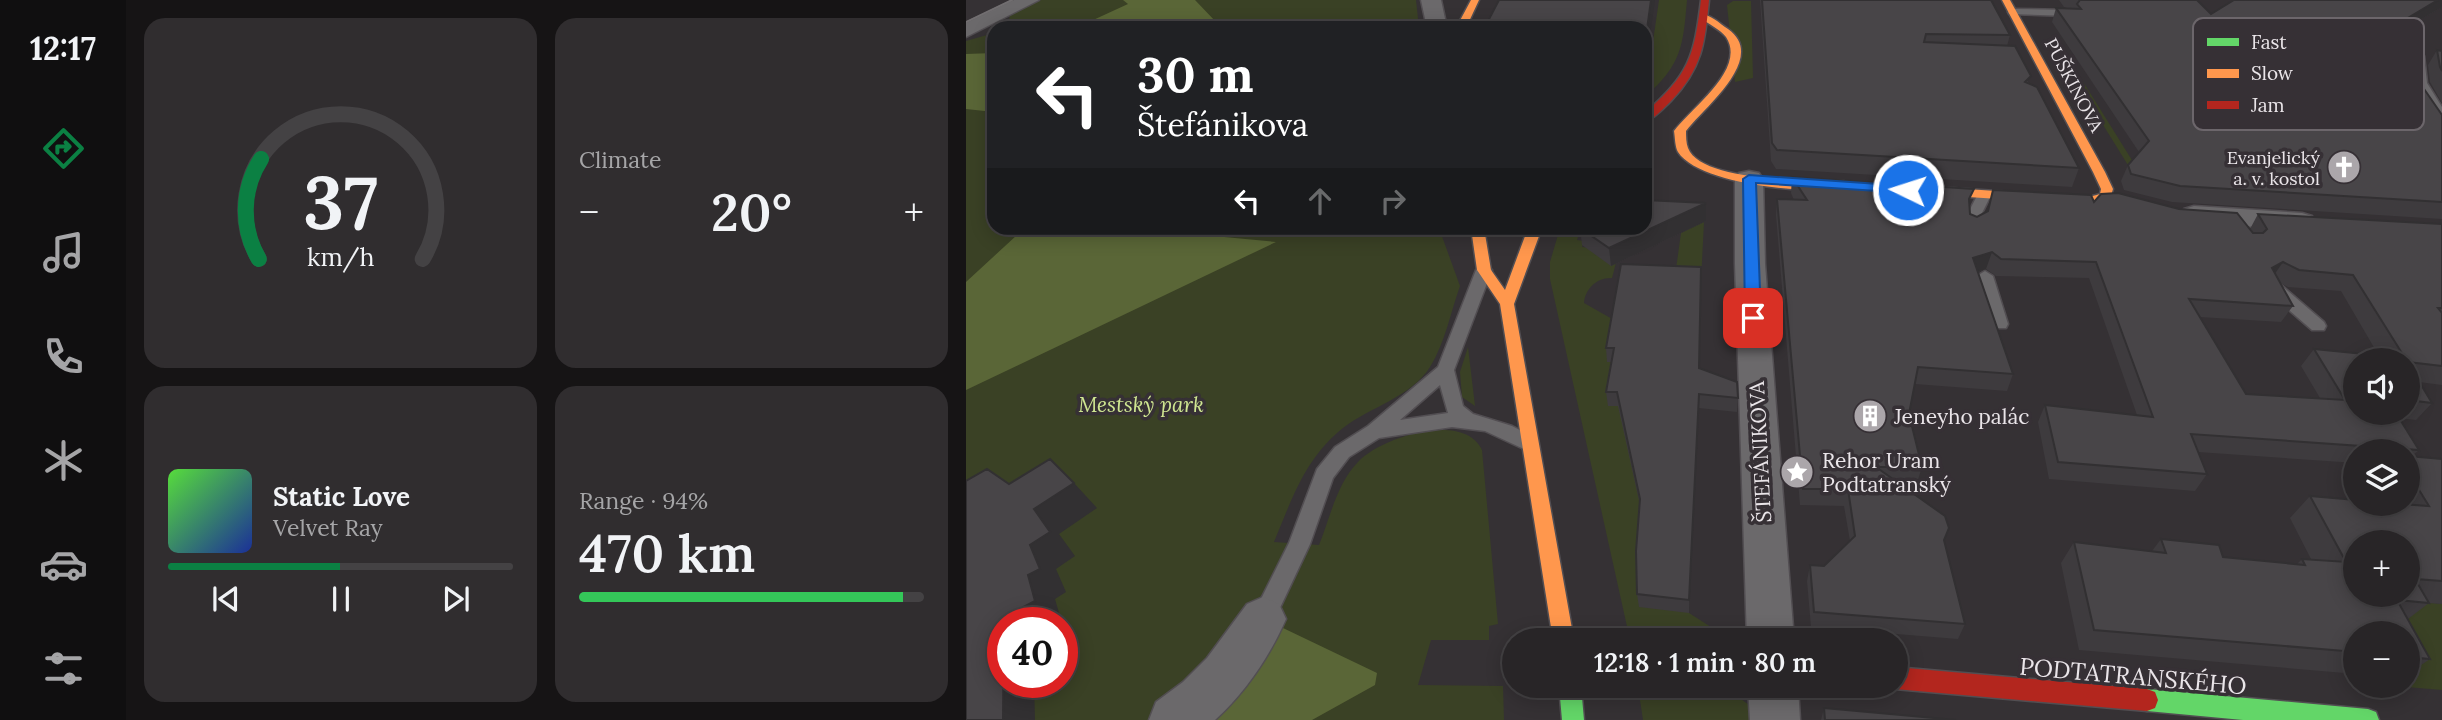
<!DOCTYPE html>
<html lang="en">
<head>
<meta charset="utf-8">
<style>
	body { margin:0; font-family:Lora,serif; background:#302d2f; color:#f1f3f6; height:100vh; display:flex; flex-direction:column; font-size:26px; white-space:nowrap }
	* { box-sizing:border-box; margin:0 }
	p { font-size:23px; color:#a5a5a7 }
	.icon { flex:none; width:38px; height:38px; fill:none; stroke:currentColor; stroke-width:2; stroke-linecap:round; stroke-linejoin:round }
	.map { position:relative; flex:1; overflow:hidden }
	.drawer { display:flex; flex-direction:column; gap:18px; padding:18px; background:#161415; width:840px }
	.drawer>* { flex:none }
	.guide { position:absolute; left:21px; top:21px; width:665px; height:214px; border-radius:21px; box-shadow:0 4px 18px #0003,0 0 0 2px #444244; background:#202124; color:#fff; overflow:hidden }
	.controls { position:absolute; left:1377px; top:348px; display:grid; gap:14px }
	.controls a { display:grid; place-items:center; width:77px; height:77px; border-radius:50%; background:#282527; box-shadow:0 4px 18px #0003,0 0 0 2px #444244; font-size:35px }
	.speed { position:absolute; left:21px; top:607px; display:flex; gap:14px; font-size:35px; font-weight:700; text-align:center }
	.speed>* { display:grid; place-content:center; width:91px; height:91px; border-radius:50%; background:#282527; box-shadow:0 4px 18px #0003,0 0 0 2px #444244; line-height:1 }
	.speed .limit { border:10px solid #d22; background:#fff; color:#111 }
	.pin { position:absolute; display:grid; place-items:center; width:60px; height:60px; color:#fff; margin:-30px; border-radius:14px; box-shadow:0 4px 10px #0006 }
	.me { position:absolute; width:77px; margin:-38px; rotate:274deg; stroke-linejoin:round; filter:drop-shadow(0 0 5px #0008) }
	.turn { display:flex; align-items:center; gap:24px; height:147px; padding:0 35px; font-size:32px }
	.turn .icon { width:91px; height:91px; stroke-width:2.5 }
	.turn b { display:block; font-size:49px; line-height:60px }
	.lanes { display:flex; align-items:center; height:66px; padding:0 35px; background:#0003; justify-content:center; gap:35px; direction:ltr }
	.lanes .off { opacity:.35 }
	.big { font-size:52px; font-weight:600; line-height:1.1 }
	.drawer .tile { flex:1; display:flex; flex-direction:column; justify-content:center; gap:10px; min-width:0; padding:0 24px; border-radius:21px; background:#302d2f }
	.drawer .dial { align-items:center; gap:0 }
	.dial svg { height:182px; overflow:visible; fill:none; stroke:#444244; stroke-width:7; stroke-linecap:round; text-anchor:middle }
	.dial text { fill:#f1f3f6; stroke:none }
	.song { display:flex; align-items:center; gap:21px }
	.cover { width:84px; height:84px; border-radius:10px; background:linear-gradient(135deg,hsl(110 70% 55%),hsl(230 70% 35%)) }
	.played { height:7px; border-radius:4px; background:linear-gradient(90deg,#0b8043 50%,#444244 50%) }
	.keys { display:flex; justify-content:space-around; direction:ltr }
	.heat { display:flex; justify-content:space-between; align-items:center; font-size:38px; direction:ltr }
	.charge { height:10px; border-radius:5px; background:linear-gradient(90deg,#34c759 94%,#444244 0) }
	.drawer .tiles { flex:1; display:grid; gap:18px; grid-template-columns:repeat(2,1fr) }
	.trip { position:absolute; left:536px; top:628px; width:406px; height:70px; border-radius:35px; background:#282527; box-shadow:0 4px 18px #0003,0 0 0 2px #444244; font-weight:600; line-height:70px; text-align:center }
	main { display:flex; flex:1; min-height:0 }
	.tabs { display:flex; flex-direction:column; width:126px; justify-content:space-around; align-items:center; background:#100f10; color:#a5a5a7 }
	.tabs .icon { width:49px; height:49px }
	.tabs .selected { color:#0b8043 }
	.tabs b { font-size:32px; color:#f1f3f6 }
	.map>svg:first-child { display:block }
	.green { fill:#3a4125; fill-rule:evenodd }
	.forest { fill:#5a6637 }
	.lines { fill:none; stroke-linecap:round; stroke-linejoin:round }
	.lane-casing { stroke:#524e52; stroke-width:3 }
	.street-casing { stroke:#524e52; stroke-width:3 }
	.fast-casing { stroke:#524e52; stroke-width:3 }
	.slow-casing { stroke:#524e52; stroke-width:3 }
	.jam-casing { stroke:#524e52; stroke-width:3 }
	.lane { fill:#6b696b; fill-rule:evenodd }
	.street { fill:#6b696b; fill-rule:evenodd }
	.fast { fill:#63d668; fill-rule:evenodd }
	.slow { fill:#ff974d; fill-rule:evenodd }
	.jam { fill:#b3261e; fill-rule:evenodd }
	.tram { stroke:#716e70; stroke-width:2 }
	.wall { fill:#3e3b3e; fill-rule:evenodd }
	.shaded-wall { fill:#323032 }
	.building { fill:#484548; stroke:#323032; stroke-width:2; fill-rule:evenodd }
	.route { fill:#1a73e8; stroke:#114b97; stroke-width:2 }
	.labels { text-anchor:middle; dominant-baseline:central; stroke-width:7; stroke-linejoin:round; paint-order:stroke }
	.far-street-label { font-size:18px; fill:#eae5e9; stroke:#363035 }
	.far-poi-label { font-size:18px; fill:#eae5e9; stroke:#363035; text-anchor:end }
	.park-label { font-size:21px; font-style:italic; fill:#cfe691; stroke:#363035 }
	.poi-label { font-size:21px; fill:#eae5e9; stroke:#363035; text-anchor:start }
	.street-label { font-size:21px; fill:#eae5e9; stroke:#363035 }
	.near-street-label { font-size:24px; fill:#eae5e9; stroke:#363035 }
	.key { fill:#363035; stroke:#6c666b; stroke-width:2 }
	.key-label { font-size:19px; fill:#eae5e9 }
</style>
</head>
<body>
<main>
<nav class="tabs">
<b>12:17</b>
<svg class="icon selected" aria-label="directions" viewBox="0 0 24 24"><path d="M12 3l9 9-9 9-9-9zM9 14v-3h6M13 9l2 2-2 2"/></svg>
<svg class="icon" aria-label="music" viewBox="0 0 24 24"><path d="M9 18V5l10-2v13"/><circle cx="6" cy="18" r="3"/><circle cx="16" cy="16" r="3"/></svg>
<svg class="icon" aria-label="phone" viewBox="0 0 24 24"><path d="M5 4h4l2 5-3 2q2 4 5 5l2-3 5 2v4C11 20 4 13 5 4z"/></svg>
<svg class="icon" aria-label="climate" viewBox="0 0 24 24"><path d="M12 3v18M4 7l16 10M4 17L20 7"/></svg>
<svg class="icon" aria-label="car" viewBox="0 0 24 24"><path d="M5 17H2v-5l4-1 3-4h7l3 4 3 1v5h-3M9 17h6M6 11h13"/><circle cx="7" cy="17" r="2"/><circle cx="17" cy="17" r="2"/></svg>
<svg class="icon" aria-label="filters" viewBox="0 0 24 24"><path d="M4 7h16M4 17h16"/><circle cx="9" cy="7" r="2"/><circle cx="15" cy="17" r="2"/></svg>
</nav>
<section class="drawer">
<div class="tiles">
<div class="tile dial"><svg viewBox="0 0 100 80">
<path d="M14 69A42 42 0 1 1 86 69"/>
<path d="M14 69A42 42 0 0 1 15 25" stroke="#0b8043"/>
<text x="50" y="56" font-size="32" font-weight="700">37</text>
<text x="50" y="72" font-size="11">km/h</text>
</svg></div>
<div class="tile"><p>Climate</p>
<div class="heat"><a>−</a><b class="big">20°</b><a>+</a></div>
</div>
<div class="tile">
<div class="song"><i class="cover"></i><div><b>Static Love</b><p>Velvet Ray</p></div></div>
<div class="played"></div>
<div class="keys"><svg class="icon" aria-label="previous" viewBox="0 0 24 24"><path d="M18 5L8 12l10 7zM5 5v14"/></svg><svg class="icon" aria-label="pause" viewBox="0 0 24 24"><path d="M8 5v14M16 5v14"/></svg><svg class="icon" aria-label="next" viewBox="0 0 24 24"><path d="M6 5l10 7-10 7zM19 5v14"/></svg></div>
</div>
<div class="tile"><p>Range · 94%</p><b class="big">470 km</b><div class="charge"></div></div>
</div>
</section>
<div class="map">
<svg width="1476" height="720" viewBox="0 0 1476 720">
	<rect width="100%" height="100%" fill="#353134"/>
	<path class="green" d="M75 0H450L453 28H37L42 26 44 15Z
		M693 0H721C717 46 716 64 679 97Z
		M767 1H785L787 78 769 82 761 5Z
		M28 33V228H473L494 286C485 311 479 343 464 367 445 397 404 407 377 428 339 458 326 499 308 542L353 545C364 518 371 483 392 462 415 437 498 411 516 450L532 624 523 626V640H465L452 685 537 686 538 720H0V41ZM37 623H96V682H37Z
		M1101 56 1174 173 1165 170 1095 57Z
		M738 222 735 281 712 280 710 269 715 233Z
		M594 228H612L610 234H613L611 240 618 241 616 247 637 249 651 259 646 278C631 277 619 289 618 303L648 320 657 406 723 613 759 636V640H664L584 279V262Z
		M502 347 509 406 496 397 494 372Z
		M1423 599 1476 604V690L1441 687 1442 634Z
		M672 687 760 688 783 705 787 720H677Z"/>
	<path class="forest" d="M157 0H229L251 23 239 25 199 19 170 28H141L125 21 162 4Z
		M28 53V112L0 109V54Z
		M65 228 173 229 310 242 0 390V282L51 235Z
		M317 628 411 673 409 685 346 720H235L286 670Z"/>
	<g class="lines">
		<defs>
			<path id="lane" d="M1047 9 1104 10 1109 13 1104 16 1043 14 1042 12Z
				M1018 191 1025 195 1015 215 1014 227 1007 231 1002 230 1001 215 1013 192Z
				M518 265 526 270 488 370 497 406 507 414 546 426 567 437 570 442 567 447 560 450 519 431 486 427 413 438 383 457 367 478 344 544 305 627 297 630 289 627 285 619 323 543 351 469 369 447 402 426 472 367 510 270ZM474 385 482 413 434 420Z
				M1019 271 1027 276 1042 324 1040 328H1028L1026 324 1011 276Z
				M1308 283 1314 284 1358 322 1360 326 1358 330H1346L1302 292 1300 288 1302 284Z"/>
			<path id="street" d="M48 0H73L0 37V23Z
				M455 0H475L481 28H461Z
				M1447 49 1458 56 1461 83 1476 107V131L1467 129 1438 83 1436 56Z
				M783 171 793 173 797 179 799 264 828 640H781L769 264V179L773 173Z
				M1228 206 1336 213 1346 216 1350 222 1346 228 1336 231 1218 221 1214 215 1218 209Z
				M297 597 313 604 320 619C304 656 279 693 249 720H183L190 702 217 682 241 658 281 604Z
				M782 686H832L834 720H784Z"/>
			<path id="fast" d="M593 686H615L618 720H596Z
				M1181 689 1402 709 1410 712 1413 720H1277L1181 711 1173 708 1170 700 1173 692Z"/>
			<path id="slow" d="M505 0H513L500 28H490Z
				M1036 0H1044L1139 172 1147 189 1144 199 1124 205 955 194 949 190 955 186 1123 197 1134 194 1135 189 1127 172Z
				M734 14C744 14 753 23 762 29 803 58 736 109 720 131 720 136 720 143 722 148 735 182 846 181 878 181L884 185 882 188C846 195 733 185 712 152 709 147 709 137 708 131 725 108 781 69 760 37 755 30 741 23 734 18Z
				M505 228H518L525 270 539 290 562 228H576L548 304 608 640H587L534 304 511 270Z"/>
			<path id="jam" d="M735 0H743C739 43 736 69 705 101 697 109 689 118 679 122V113C723 74 728 58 735 0Z
				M929 667 1181 689 1189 692 1192 700 1189 708 1181 711 929 689 922 686H929Z"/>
		</defs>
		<use href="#lane" class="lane-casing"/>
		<use href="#street" class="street-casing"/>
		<use href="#fast" class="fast-casing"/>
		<use href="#slow" class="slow-casing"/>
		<use href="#jam" class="jam-casing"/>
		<use href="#lane" class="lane"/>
		<use href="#street" class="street"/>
		<use href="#fast" class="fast"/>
		<use href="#slow" class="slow"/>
		<use href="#jam" class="jam"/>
		<path class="tram" d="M0 22 46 0"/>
	</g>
	<path class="wall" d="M794 0H1025L1044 35 1041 46 1113 168 1106 187 810 169 805 161Z
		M1093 0H1231L1245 14 1476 0V7L1452 21 1444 35 1429 47 1476 115V219L1206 202 1158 190 1155 181 1162 165 1173 152 1086 22 1090 8H1101L1098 7Z
		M1471 50 1476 51V103L1464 82 1462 65Z
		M826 177 1003 204 1004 214 1011 217 1128 202 1284 229 1292 214 1476 224V385L1453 382 1466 403 1450 420 1433 418 1453 450 1446 456 1476 459V604L1463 603 1442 619 1464 659 1442 674V634H1390V674L1113 650 1095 563 1108 542 1186 551 1195 539 1257 557 1331 564 1336 559H1345L1324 518 1344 496 1390 504H1442V452H1390V463L1232 452 1241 474 1229 491 1083 479 1072 422 1079 405 1171 415 1123 278 1030 276 1020 269 1012 272 1047 374 1041 391 949 384 943 414 956 467 951 483H933L978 541 999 624 992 639 845 627 841 581 844 565 858 566 884 541 878 506 834 505 810 215 811 199 828 200 825 193ZM1314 283 1322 287 1375 291 1413 356 1348 349 1335 366 1354 398 1280 394 1234 317 1315 322 1327 306ZM1442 360V413H1390Z
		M740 221 645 266 616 245 614 228Z
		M655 264 734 368 772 398 771 412 733 408 723 613 673 607 671 594 674 505 652 406H642L640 392 645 362H641L640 348Z
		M858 708 990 720H855Z"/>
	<path class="shaded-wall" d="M685 0H689L679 70V44Z
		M1472 0H1476V7L1433 32 1442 18Z
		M1453 21 1444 35 1411 60 1420 46Z
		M740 203V221L645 266 643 248Z
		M1026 252 1020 269 1002 275 1007 258Z
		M1317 262 1306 278V268Z
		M733 394V408L723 613V600Z
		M108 483 131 508 93 534 109 556 90 569 100 592 89 599 96 623H38V617L62 575 68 509Z
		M37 682H68L69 720H37Z"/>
	<path class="building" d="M533 0H685L679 44V28H525L522 21Z
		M796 0H1025L1044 35 960 34 958 42 1049 46 1065 76 1059 82 1071 87 1113 168 811 150 806 143Z
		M1114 0H1231L1245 14 1268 0H1472L1442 18 1453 21 1420 46 1443 48 1445 70 1476 115V202L1214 186 1165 174 1162 165 1183 141 1090 8 1115 9 1111 4Z
		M1471 50 1476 51V71L1474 67Z
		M826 177 1008 189 1003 199 1004 214 1011 217 1022 211 1027 190 1125 195 1128 202 1135 194 1152 193 1213 209 1271 213 1287 233H1297L1301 229 1292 214 1476 224V308H1472L1476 313V366L1442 362V360H1390V413H1430L1453 450 1225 434 1241 474 1092 462 1079 405 1187 417 1130 262 1035 259 1026 252 1007 258 1047 374 952 367 943 414 956 467H910L979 516 983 528 978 540 999 624 848 612 844 565 858 566 889 536 882 489H837L811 199 841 200ZM1317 262 1333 270 1387 275 1439 358 1348 349 1379 400 1280 394 1223 299 1327 306 1306 268Z
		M679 200 740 203 643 248 614 228H679Z
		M655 264 735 267 733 368 771 382 772 398 733 394 723 600 671 594 670 551 674 499 651 392H640L648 348H640Z
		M1442 363 1466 403 1442 400Z
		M1442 456 1476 459V581L1449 579 1463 603 1431 600 1464 659 1442 657V634H1390V652L1128 630 1108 542 1200 553 1195 539 1253 545 1257 557 1339 565 1336 559 1380 562 1344 496 1390 500V504H1435L1463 506 1442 472ZM1390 542H1442V595H1390Z
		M84 459 108 483 68 509 84 532 64 545 74 569 62 575 69 601 38 617 37 720H0V481L21 469 43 484Z
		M858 708 990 720H859Z"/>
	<path class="route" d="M783 175 942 186 948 190 942 193 790 183 795 318 787 323 779 318 777 179Z"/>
	<defs>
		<symbol id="church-disc" viewBox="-11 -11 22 22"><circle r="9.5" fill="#aba6aa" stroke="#363035"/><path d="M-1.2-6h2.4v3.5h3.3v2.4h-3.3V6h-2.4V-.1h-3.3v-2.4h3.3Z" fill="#fff"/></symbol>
		<symbol id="building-disc" viewBox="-11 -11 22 22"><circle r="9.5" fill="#aba6aa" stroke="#363035"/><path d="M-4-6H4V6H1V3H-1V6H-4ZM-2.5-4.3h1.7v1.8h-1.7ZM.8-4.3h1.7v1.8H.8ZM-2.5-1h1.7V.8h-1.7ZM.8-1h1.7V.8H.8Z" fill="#fff"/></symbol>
		<symbol id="sight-disc" viewBox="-11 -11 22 22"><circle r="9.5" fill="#aba6aa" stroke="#363035"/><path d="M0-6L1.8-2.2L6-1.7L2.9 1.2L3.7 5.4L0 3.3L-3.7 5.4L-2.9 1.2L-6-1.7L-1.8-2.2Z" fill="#fff"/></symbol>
	</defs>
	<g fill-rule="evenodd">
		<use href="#church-disc" x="1359" y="148" width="38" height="38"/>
		<use href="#building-disc" x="885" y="397" width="38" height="38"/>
		<use href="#sight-disc" x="812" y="453" width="38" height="38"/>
	</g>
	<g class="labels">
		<g class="far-street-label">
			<text transform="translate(1108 85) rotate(62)">PUŠKINOVA</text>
		</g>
		<g class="far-poi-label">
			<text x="1354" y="157">Evanjelický<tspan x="1354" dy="21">a. v. kostol</tspan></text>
		</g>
		<g class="park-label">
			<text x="175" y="404">Mestský park</text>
		</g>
		<g class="poi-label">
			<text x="928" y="416">Jeneyho palác</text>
			<text x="856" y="460">Rehor Uram<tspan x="856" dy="24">Podtatranský</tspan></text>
		</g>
		<g class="street-label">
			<text transform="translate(794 452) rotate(-93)">ŠTEFÁNIKOVA</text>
		</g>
		<g class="near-street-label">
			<text transform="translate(1167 676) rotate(5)">PODTATRANSKÉHO</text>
		</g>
	</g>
	<rect x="1227" y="18" width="231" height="112" rx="10" class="key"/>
	<rect x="1241" y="38" width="32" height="8" fill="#63d668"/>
	<rect x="1241" y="69" width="32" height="9" fill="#ff974d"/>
	<rect x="1241" y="101" width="32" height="8" fill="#b3261e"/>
	<g class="key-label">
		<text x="1285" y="49">Fast</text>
		<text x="1285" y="80">Slow</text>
		<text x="1285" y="112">Jam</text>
	</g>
</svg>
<div class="controls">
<a><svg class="icon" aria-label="sound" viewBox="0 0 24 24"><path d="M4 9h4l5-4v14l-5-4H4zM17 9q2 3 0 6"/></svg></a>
<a><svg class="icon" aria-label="layers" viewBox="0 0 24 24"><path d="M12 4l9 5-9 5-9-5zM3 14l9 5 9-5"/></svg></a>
<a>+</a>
<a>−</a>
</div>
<div class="speed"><div class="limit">40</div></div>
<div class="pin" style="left:787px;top:318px;background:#d93025"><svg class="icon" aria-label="arrive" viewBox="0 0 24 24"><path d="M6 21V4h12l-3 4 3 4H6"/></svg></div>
<svg class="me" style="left:942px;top:190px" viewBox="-20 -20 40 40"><circle r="17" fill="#1a73e8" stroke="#fff" stroke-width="3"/><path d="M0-11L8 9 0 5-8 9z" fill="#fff"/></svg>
<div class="trip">12:18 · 1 min · 80 m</div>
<div class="guide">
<div class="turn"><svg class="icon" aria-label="left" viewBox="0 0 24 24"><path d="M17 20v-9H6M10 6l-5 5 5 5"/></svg><div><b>30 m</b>Štefánikova</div></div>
<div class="lanes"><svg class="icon" aria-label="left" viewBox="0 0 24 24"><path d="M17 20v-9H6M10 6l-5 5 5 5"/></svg><svg class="icon off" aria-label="ahead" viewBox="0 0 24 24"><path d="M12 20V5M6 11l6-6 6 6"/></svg><svg class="icon off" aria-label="right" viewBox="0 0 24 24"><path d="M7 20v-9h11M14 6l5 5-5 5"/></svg></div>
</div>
</div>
</main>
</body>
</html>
